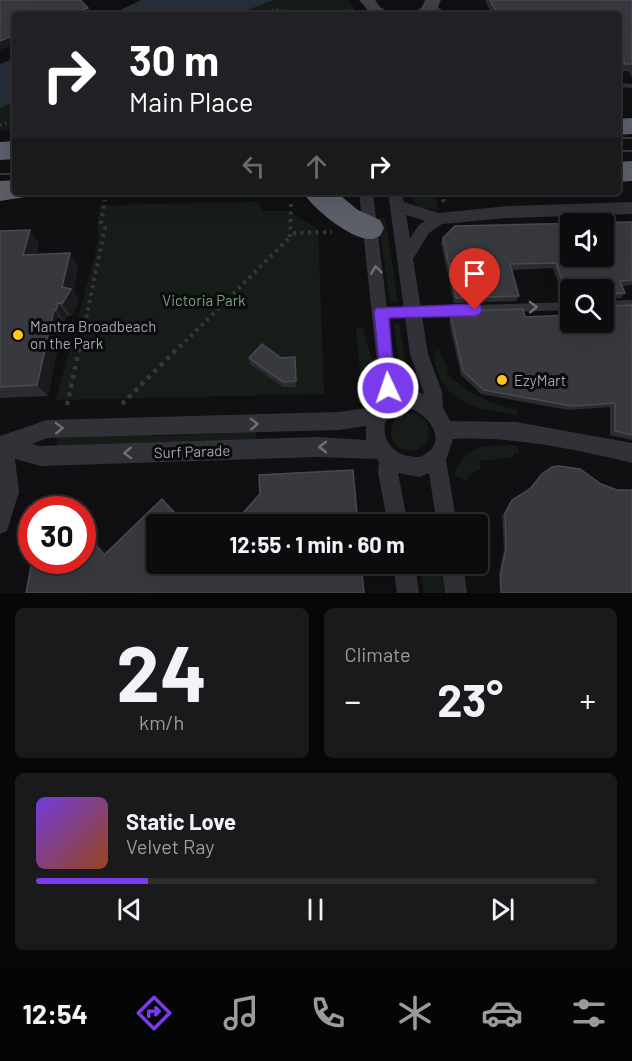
<!DOCTYPE html>
<html lang="en">
<head>
<meta charset="utf-8">
<style>
	body { margin:0; font-family:Barlow,sans-serif; background:#1a1a1c; color:#f1f3f6; height:100vh; display:flex; flex-direction:column; font-size:22px; white-space:nowrap }
	* { box-sizing:border-box; margin:0 }
	p { font-size:20px; color:#9a9b9e }
	.icon { flex:none; width:33px; height:33px; fill:none; stroke:currentColor; stroke-width:2; stroke-linecap:round; stroke-linejoin:round }
	.map { position:relative; height:593px; overflow:hidden }
	.sheet { display:flex; flex-direction:column; gap:15px; padding:15px; background:#070708; flex:1 }
	.sheet>* { flex:none }
	.top-card { position:absolute; left:12px; top:12px; width:609px; height:183px; border-radius:6px; box-shadow:0 6px 24px #0002,0 0 0 2px #2c2c2e; background:#202124; color:#fff; overflow:hidden }
	.tools { position:absolute; left:560px; top:213px; display:grid; gap:12px }
	.tools a { display:grid; place-items:center; width:54px; height:54px; border-radius:6px; background:#0c0c0e; box-shadow:0 6px 24px #0002,0 0 0 2px #2c2c2e; font-size:30px }
	.speed { position:absolute; left:18px; top:496px; display:flex; gap:12px; font-size:30px; font-weight:700; text-align:center }
	.speed>* { display:grid; place-content:center; width:78px; height:78px; border-radius:50%; background:#0c0c0e; box-shadow:0 6px 24px #0002,0 0 0 2px #2c2c2e; line-height:1 }
	.speed .limit { border:9px solid #d22; background:#fff; color:#111 }
	.pin { position:absolute; display:grid; place-items:center; width:51px; height:51px; color:#fff; margin:-62px -26px; border-radius:50% 50% 50% 0; rotate:-45deg; box-shadow:0 0 6px #0007 }
	.pin .icon { rotate:45deg }
	.me { position:absolute; width:66px; margin:-33px; rotate:357deg; stroke-linejoin:round; filter:drop-shadow(0 0 4px #0008) }
	.turn { display:flex; align-items:center; gap:21px; height:126px; padding:0 18px; font-size:27px }
	.turn .icon { width:78px; height:78px; stroke-width:2.5 }
	.turn b { display:block; font-size:42px; line-height:51px }
	.lanes { display:flex; align-items:center; height:57px; padding:0 18px; background:#0003; justify-content:center; gap:30px; direction:ltr }
	.lanes .off { opacity:.35 }
	.big { font-size:45px; font-weight:700; line-height:1.1 }
	.sheet .widget { flex:1; display:flex; flex-direction:column; justify-content:center; gap:9px; min-width:0; padding:0 21px; border-radius:9px; background:#1a1a1c }
	.sheet .dial { align-items:center; gap:0 }
	.dial b { font-size:78px; line-height:1 }
	.song { display:flex; align-items:center; gap:18px }
	.cover { width:72px; height:72px; border-radius:9px; background:linear-gradient(135deg,hsl(260 70% 55%),hsl(20 70% 35%)) }
	.played { height:6px; border-radius:3px; background:linear-gradient(90deg,#7c3aed 20%,#2c2c2e 20%) }
	.keys { display:flex; justify-content:space-around; direction:ltr }
	.heat { display:flex; justify-content:space-between; align-items:center; font-size:33px; direction:ltr }
	.sheet .tiles { flex:1; display:grid; gap:15px; grid-template-columns:1fr 1fr }
	.widget:last-child { grid-column:span 2 }
	.trip { position:absolute; left:146px; top:514px; width:342px; height:60px; border-radius:6px; background:#0c0c0e; box-shadow:0 6px 24px #0002,0 0 0 2px #2c2c2e; font-weight:700; line-height:60px; text-align:center }
	.tab-bar { display:flex; height:96px; justify-content:space-around; align-items:center; background:#050506; color:#9a9b9e }
	.tab-bar .icon { width:42px; height:42px }
	.tab-bar .active { color:#7c3aed }
	.tab-bar b { font-size:27px; color:#f1f3f6 }
	.map>svg:first-child { display:block }
	.green { fill:#161d18 }
	.water { fill:#262e37 }
	.lines { fill:none; stroke-linecap:round; stroke-linejoin:round }
	.path-far2 { stroke:#37383e; stroke-width:3; stroke-dasharray:2 3; stroke-linecap:butt }
	.path-far1 { stroke:#37383e; stroke-width:4; stroke-dasharray:3 4.5; stroke-linecap:butt }
	.path { stroke:#37383e; stroke-width:4.5; stroke-dasharray:4 5; stroke-linecap:butt }
	.lane { fill:#313137; fill-rule:evenodd }
	.street { fill:#313137; fill-rule:evenodd }
	.secondary { fill:#3f4047; fill-rule:evenodd }
	.highway { fill:#5c5f69; fill-rule:evenodd }
	.tram { stroke:#44454c; stroke-width:1.5 }
	.wall { fill:#2c2c30 }
	.shaded-wall { fill:#1b1b1e }
	.building { fill:#38393e; stroke:#484a51; stroke-width:1.5; fill-rule:evenodd }
	.oneway { stroke:#6e707c }
	.route { fill:#7c3aed; stroke:#51269a; stroke-width:1.5 }
	.poi-dot { fill:#ffc61b; stroke:#0b0b0d; stroke-width:2 }
	.labels { text-anchor:middle; dominant-baseline:central; stroke-width:6; stroke-linejoin:round; paint-order:stroke }
	.park-label { font-size:15px; fill:#74a27b; stroke:#0b0b0d }
	.poi-label { font-size:15px; fill:#a0a4b4; stroke:#0b0b0d; text-anchor:start }
	.street-label { font-size:15px; fill:#a0a4b4; stroke:#0b0b0d }
</style>
</head>
<body>
<div class="map">
<svg width="632" height="593" viewBox="0 0 632 593">
	<rect width="100%" height="100%" fill="#101012"/>
	<path class="green" d="M273 0H349L356 15H236Z
		M15 102V131L0 130V108Z
		M435 193 438 210 419 207 409 195Z
		M260 202 262 211H288L318 229 324 394 56 400 94 259 99 235 97 228 100 205Z
		M378 218H385L398 302H390Z
		M394 324H399L410 387 402 382Z
		M356 327H363C368 353 388 387 363 407Z
		M438 349 448 369 447 374C469 395 490 403 518 410V415C485 410 449 407 437 370 434 362 431 356 438 349Z
		M391 432a19 19 0 1 1 38 0a19 19 0 1 1-38 0Z
		M256 432V440L56 449 58 436 82 433 155 436Z
		M514 445 519 448V453H514V457L479 461 481 470H476L466 480 454 476C466 444 483 446 514 445Z
		M419 564H441L444 593H424Z"/>
	<path class="water" d="M141 0H273L236 15H110Z
		M15 58V102L0 108V64Z"/>
	<g class="lines">
		<path class="path-far2" d="M269 15 273 10 327 14 355 10
			M0 125 15 121"/>
		<path class="path-far1" d="M441 192 444 203
			M291 204 290 237 295 233 332 232
			M80 347 105 228 101 223 105 200
			M180 347 290 237"/>
		<path class="path" d="M122 404 181 345
			M67 405 80 345"/>
		<path class="lane" d="M431 4H435L448 15H442L431 6Z
			M618 83 632 84V88L618 87Z
			M632 300V308L603 309V301Z
			M570 302V310L381 316 378 315 377 312 378 309 381 308Z"/>
		<path class="street" d="M359 192H373L397 392 407 389 424 394 410 354 388 192H402L404 202 439 213 508 206 632 202V214L508 218 442 224 429 233 413 259 428 354 442 392 443 407 450 421 516 422 632 443V463C573 449 514 436 453 439L446 460 457 525H437L429 473 419 477 398 473 408 525H388L378 473 379 462 377 459 318 457 41 466 15 459 19 492 7 531 0 534V436L47 420 339 412 374 407 379 402 378 372ZM406 215 425 221 419 225 410 238ZM407 407C427 413 450 440 424 455 419 458 414 457 410 456 392 454 382 439 385 422L397 410ZM366 426V440L318 437 41 446 32 444 47 438 339 430Z
			M393 564H415L419 593H397Z
			M441 564H463L467 593H445Z"/>
		<path class="secondary" d="M359 0H375L380 7 393 15H372Z
			M425 0H441L435 13 412 15 422 7Z"/>
		<path class="highway" d="M632 118V134L618 135V119Z
			M15 141V159L0 160V142Z
			M632 161V181L618 182V162Z
			M15 180V192H28L25 197 0 201V181Z
			M303 192H336L358 210 380 220 384 228 380 236C377 237 374 239 371 239 351 240 312 208 303 192Z"/>
		<path class="tram" d="M618 138H632
			M618 151H632
			M0 174H15"/>
	</g>
	<path class="wall" d="M485 0H632V78L628 71H621L620 69H618V15H492Z
		M632 222V285L622 286 625 293 621 298 605 299V304L607 306 632 309V440L610 435V407L568 410 481 394 461 375 449 322 451 317H456L458 311 525 317 569 315 568 312 570 310V322H603L570 290V301L564 300 553 268 512 270 519 296 516 301 454 303 441 243 443 238Z
		M30 230 39 244 36 254 78 266 73 291 79 301 71 316 67 315 65 322H63L48 396 0 398V231Z
		M295 357 296 387H283L250 364 249 358Z
		M542 474 601 484 617 490H629L632 593H500L499 574 504 549 502 516 510 502 528 490Z"/>
	<path class="shaded-wall" d="M88 8 90 15H68Z
		M15 35V44L0 50V41Z
		M30 230 39 244 32 268 23 255Z
		M70 253 78 266 73 291 79 301 71 316 62 304V287Z
		M58 303 67 315 65 322 56 310Z
		M54 310 63 322 48 396 37 385Z
		M63 503 71 508 72 510H68Z
		M82 523 110 558 104 555 82 528Z"/>
	<path class="building" d="M0 0H80L88 8 68 15H15V35L0 41Z
		M490 0H632V64H625L624 61H618V15H498Z
		M632 222V280L620 281 625 293 605 294V304L607 306 631 305 632 309V435L615 431V403L572 406 484 390 463 371 451 317 459 316 458 311 523 309 525 317 570 315V322H603V290H570V295H567L556 263 510 264 519 296 456 298 443 238 455 226ZM570 224H603V256H570Z
		M30 230 23 255 70 253 62 287 71 289 62 304 58 303 56 310H54L37 385 0 387V231Z
		M262 344 281 358 295 357 296 381 283 382 249 358Z
		M559 466 580 469 601 484 617 490H632V593H502L501 590V573L506 548 505 514 512 500 530 489 542 474 552 467Z
		M353 470 358 525H232L260 494 259 475Z
		M162 499 186 525H156V564H361L364 593H26L32 561H82V528L104 555Z
		M63 503 68 510H55Z"/>
	<defs><path id="oneway-chevron" d="M-2-3.5L2.5 0L-2 3.5" fill="none" stroke-width="1.6" stroke-linecap="round" stroke-linejoin="round" transform="scale(1.5)"/></defs>
	<g class="oneway">
		<use href="#oneway-chevron" transform="translate(376 270) rotate(-97)"/>
		<use href="#oneway-chevron" transform="translate(533 307) rotate(-2)"/>
		<use href="#oneway-chevron" transform="translate(254 424) rotate(-2)"/>
		<use href="#oneway-chevron" transform="translate(59 428) rotate(-2)"/>
		<use href="#oneway-chevron" transform="translate(323 447) rotate(-180)"/>
		<use href="#oneway-chevron" transform="translate(128 453) rotate(178)"/>
	</g>
	<path class="route" d="M475 304 480 305 482 310 480 314 475 316 389 318 395 388 393 393 388 395 382 393 374 312 376 308Z"/>
	<g class="poi-dot">
		<circle cx="18" cy="335" r="6"/>
		<circle cx="502" cy="380" r="6"/>
	</g>
	<g class="labels">
		<g class="park-label">
			<text x="204" y="300">Victoria Park</text>
		</g>
		<g class="poi-label">
			<text x="30" y="326">Mantra Broadbeach<tspan x="30" dy="17">on the Park</tspan></text>
			<text x="514" y="380">EzyMart</text>
		</g>
		<g class="street-label">
			<text transform="translate(192 451) rotate(-2)">Surf Parade</text>
		</g>
	</g>
</svg>
<div class="tools">
<a><svg class="icon" aria-label="sound" viewBox="0 0 24 24"><path d="M4 9h4l5-4v14l-5-4H4zM17 9q2 3 0 6"/></svg></a>
<a><svg class="icon" aria-label="search" viewBox="0 0 24 24"><circle cx="10" cy="10" r="6"/><path d="M15 15l6 6"/></svg></a>
</div>
<div class="speed"><div class="limit">30</div></div>
<div class="pin" style="left:475px;top:310px;background:#d93025"><svg class="icon" aria-label="arrive" viewBox="0 0 24 24"><path d="M6 21V4h12l-3 4 3 4H6"/></svg></div>
<svg class="me" style="left:388px;top:388px" viewBox="-20 -20 40 40"><circle r="17" fill="#7c3aed" stroke="#fff" stroke-width="3"/><path d="M0-11L8 9 0 5-8 9z" fill="#fff"/></svg>
<div class="trip">12:55 · 1 min · 60 m</div>
<div class="top-card">
<div class="turn"><svg class="icon" aria-label="right" viewBox="0 0 24 24"><path d="M7 20v-9h11M14 6l5 5-5 5"/></svg><div><b>30 m</b>Main Place</div></div>
<div class="lanes"><svg class="icon off" aria-label="left" viewBox="0 0 24 24"><path d="M17 20v-9H6M10 6l-5 5 5 5"/></svg><svg class="icon off" aria-label="ahead" viewBox="0 0 24 24"><path d="M12 20V5M6 11l6-6 6 6"/></svg><svg class="icon" aria-label="right" viewBox="0 0 24 24"><path d="M7 20v-9h11M14 6l5 5-5 5"/></svg></div>
</div>
</div>
<section class="sheet">
<div class="tiles">
<div class="widget dial"><b>24</b><p>km/h</p></div>
<div class="widget"><p>Climate</p>
<div class="heat"><a>−</a><b class="big">23°</b><a>+</a></div>
</div>
<div class="widget">
<div class="song"><i class="cover"></i><div><b>Static Love</b><p>Velvet Ray</p></div></div>
<div class="played"></div>
<div class="keys"><svg class="icon" aria-label="previous" viewBox="0 0 24 24"><path d="M18 5L8 12l10 7zM5 5v14"/></svg><svg class="icon" aria-label="pause" viewBox="0 0 24 24"><path d="M8 5v14M16 5v14"/></svg><svg class="icon" aria-label="next" viewBox="0 0 24 24"><path d="M6 5l10 7-10 7zM19 5v14"/></svg></div>
</div>
</div>
</section>
<nav class="tab-bar">
<b>12:54</b>
<svg class="icon active" aria-label="directions" viewBox="0 0 24 24"><path d="M12 3l9 9-9 9-9-9zM9 14v-3h6M13 9l2 2-2 2"/></svg>
<svg class="icon" aria-label="music" viewBox="0 0 24 24"><path d="M9 18V5l10-2v13"/><circle cx="6" cy="18" r="3"/><circle cx="16" cy="16" r="3"/></svg>
<svg class="icon" aria-label="phone" viewBox="0 0 24 24"><path d="M5 4h4l2 5-3 2q2 4 5 5l2-3 5 2v4C11 20 4 13 5 4z"/></svg>
<svg class="icon" aria-label="climate" viewBox="0 0 24 24"><path d="M12 3v18M4 7l16 10M4 17L20 7"/></svg>
<svg class="icon" aria-label="car" viewBox="0 0 24 24"><path d="M5 17H2v-5l4-1 3-4h7l3 4 3 1v5h-3M9 17h6M6 11h13"/><circle cx="7" cy="17" r="2"/><circle cx="17" cy="17" r="2"/></svg>
<svg class="icon" aria-label="filters" viewBox="0 0 24 24"><path d="M4 7h16M4 17h16"/><circle cx="9" cy="7" r="2"/><circle cx="15" cy="17" r="2"/></svg>
</nav>
</body>
</html>
